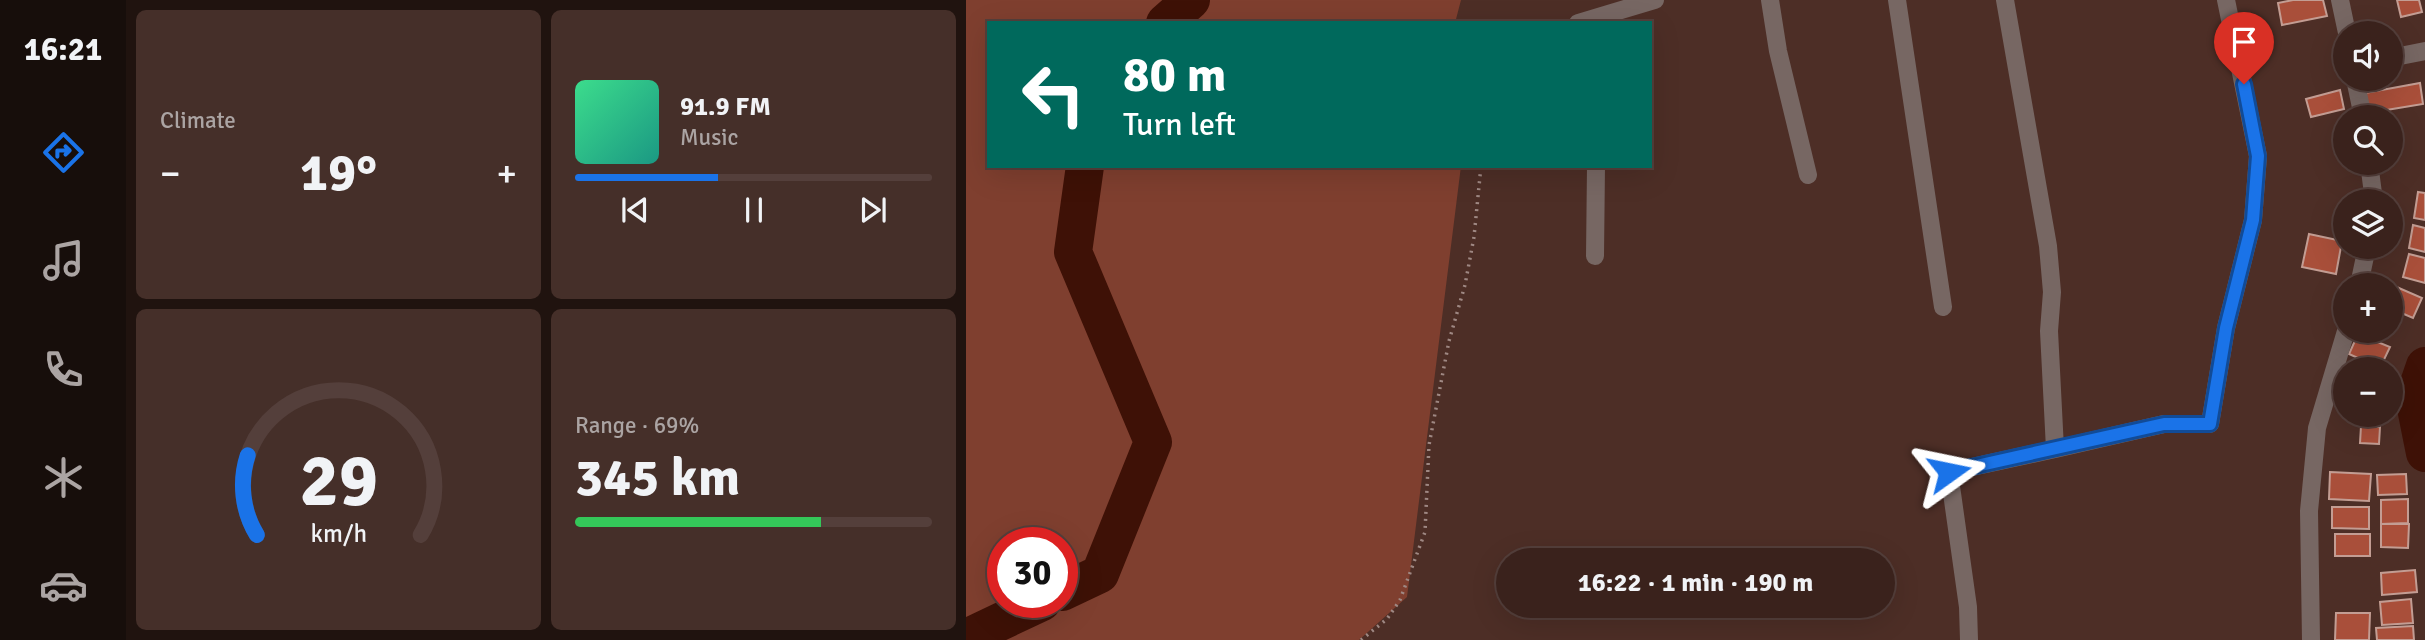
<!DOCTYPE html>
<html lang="en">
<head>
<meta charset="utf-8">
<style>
	body { margin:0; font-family:Signika,sans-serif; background:#452f29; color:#f1f3f6; height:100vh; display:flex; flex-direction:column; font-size:26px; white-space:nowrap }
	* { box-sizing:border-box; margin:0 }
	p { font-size:23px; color:#aba4a3 }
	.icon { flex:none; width:38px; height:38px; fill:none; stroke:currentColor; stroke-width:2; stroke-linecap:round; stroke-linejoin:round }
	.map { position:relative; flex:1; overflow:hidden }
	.details { display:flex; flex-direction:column; gap:10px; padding:10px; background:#20130f; width:840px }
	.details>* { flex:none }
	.hud { position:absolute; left:21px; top:21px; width:665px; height:147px; border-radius:0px; box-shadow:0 7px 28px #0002,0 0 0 2px #543f3b; background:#00695c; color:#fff; overflow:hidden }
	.tools { position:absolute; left:1367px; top:21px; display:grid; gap:14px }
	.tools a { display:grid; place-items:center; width:70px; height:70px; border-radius:50%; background:#3a221c; box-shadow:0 7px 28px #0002,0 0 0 2px #543f3b; font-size:35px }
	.speed { position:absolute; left:21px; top:527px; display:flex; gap:14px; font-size:35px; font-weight:700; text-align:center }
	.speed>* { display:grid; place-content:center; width:91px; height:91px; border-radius:50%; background:#3a221c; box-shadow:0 7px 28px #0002,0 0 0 2px #543f3b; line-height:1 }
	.speed .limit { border:10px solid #d22; background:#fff; color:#111 }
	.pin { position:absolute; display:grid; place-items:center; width:60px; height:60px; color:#fff; margin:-72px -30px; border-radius:50% 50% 50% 0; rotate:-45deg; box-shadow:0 0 7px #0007 }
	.pin .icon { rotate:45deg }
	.me { position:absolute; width:77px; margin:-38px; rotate:78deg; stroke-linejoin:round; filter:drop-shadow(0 0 5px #0008) }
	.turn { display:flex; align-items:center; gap:24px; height:147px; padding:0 21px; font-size:32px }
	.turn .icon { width:91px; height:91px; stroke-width:2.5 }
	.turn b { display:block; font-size:49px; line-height:60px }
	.big { font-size:52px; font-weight:800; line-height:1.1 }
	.details .card { flex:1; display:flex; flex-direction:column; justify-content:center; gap:10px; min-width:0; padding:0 24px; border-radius:10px; background:#452f29 }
	.details .dial { align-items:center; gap:0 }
	.dial svg { height:182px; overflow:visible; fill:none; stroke:#543f3b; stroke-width:7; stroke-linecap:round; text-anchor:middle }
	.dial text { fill:#f1f3f6; stroke:none }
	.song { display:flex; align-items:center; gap:21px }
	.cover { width:84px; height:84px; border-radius:10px; background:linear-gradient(135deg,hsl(150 70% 55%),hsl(170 70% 35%)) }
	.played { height:7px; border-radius:4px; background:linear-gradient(90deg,#1a73e8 40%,#543f3b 40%) }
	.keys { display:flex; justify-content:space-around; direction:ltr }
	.heat { display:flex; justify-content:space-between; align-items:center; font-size:38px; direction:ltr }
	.charge { height:10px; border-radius:5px; background:linear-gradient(90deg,#34c759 69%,#543f3b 0) }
	.details .tiles { flex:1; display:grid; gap:10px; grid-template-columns:repeat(2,1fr) }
	.trip { position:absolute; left:530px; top:548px; width:399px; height:70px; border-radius:35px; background:#3a221c; box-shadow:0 7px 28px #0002,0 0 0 2px #543f3b; font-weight:800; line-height:70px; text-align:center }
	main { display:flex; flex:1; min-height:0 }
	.dock { display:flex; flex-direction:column; width:126px; justify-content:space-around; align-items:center; background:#170e0b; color:#aba4a3 }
	.dock .icon { width:49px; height:49px }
	.dock .selected { color:#1a73e8 }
	.dock b { font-size:32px; color:#f1f3f6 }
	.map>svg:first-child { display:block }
	.green { fill:#7f3f2f; fill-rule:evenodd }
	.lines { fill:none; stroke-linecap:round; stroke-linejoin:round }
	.river { stroke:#3e1106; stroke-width:38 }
	.building { fill:#a94f3a; stroke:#c39d93; stroke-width:2 }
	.path { stroke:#9f8883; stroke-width:3.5; stroke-dasharray:2 5; stroke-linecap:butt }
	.minor { stroke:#776763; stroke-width:18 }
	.route-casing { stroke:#114b97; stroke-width:18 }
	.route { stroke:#1a73e8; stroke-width:12 }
</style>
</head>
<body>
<main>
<nav class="dock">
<b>16:21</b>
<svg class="icon selected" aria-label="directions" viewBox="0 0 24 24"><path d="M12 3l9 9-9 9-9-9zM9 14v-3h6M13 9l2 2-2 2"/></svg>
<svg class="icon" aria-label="music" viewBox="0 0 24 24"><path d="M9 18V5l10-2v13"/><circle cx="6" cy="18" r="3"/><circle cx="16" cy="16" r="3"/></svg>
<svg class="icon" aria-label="phone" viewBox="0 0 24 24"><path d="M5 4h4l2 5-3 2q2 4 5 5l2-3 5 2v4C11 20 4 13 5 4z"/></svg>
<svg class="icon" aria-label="climate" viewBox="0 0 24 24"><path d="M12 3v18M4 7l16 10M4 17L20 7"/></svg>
<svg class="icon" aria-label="car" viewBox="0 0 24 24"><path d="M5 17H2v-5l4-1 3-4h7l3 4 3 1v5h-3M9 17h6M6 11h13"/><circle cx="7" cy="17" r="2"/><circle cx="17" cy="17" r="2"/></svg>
</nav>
<section class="details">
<div class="tiles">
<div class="card"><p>Climate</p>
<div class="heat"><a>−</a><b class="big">19°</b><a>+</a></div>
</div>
<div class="card">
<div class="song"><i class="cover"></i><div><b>91.9 FM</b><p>Music</p></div></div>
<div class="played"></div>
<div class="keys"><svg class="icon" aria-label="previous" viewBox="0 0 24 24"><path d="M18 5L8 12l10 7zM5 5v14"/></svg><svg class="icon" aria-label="pause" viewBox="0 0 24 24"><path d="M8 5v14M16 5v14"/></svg><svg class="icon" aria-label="next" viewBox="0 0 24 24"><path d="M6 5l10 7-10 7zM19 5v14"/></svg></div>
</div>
<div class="card dial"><svg viewBox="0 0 100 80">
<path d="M14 69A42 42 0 1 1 86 69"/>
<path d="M14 69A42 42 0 0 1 10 34" stroke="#1a73e8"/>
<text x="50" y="56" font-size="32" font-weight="700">29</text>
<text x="50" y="72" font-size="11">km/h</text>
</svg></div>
<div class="card"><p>Range · 69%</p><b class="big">345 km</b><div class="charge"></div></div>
</div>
</section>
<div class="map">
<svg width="1459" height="640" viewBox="0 0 1459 640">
	<rect width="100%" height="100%" fill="#4d2e26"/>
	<path class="green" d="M0 0H495L489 23H23V166H495L441 597 393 640H0ZM96 542V602H37V542Z"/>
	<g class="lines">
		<path class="river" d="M199 23 225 0
			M1459 366 1448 398 1459 453
			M96 592 134 574 187 442 107 252 119 166
			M0 638 76 602"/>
	</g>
	<path class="building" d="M1327 0H1357L1361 16 1316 25 1312 3Z
		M1431 0H1453L1456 12 1435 17Z
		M1454 83 1457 104 1402 113 1399 93Z
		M1374 90 1378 109 1345 117 1340 99Z
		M1452 192 1459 193V220L1448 218Z
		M1447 225 1459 228V252L1443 248Z
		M1343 234 1376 241 1370 274 1336 267Z
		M1443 254 1459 258V283L1437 277Z
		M1426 285 1456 298 1447 318 1424 308Z
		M1392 334 1424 347 1414 368 1383 354Z
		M1365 382 1379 388V400L1361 391Z
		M1389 415H1417L1414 424 1389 418Z
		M1395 426 1414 427 1413 444 1394 443Z
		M1364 472 1405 474 1403 501 1363 499Z
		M1440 474 1441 494 1412 495 1411 475Z
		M1442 499V523L1415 524V500Z
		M1366 507H1403V529L1366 528Z
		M1415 524H1443L1442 548 1415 547Z
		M1369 534H1404V556H1369Z
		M1449 570 1451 592 1416 595 1415 573Z
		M1445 599 1447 623 1416 625 1414 602Z
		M1370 613H1404L1403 640H1369Z
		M1447 626 1448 640H1411L1410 628Z"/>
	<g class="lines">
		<path class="path" d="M395 640 421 619 434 600 459 532 463 445 483 341 499 285 508 237 515 166"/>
		<path class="minor" d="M804 0 812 51 842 175
			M931 0 977 307
			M1374 0 1381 33
			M612 23 689 0
			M1424 58 1459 51
			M1389 79 1397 117
			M1403 163 1408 201
			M629 256 630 166
			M1393 285 1401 247
			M1089 449 1198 424H1244L1260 328 1287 220 1292 156 1260 0
			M1003 640 1002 607 983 472 1089 449 1083 331 1086 292 1082 246 1039 0
			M1345 640 1343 511 1351 428 1380 331"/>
	</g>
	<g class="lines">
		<defs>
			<path id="route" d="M983 472 1198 424H1244L1260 328 1287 220 1292 156 1278 84"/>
		</defs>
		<use href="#route" class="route-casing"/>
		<use href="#route" class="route"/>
	</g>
</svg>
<div class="tools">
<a><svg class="icon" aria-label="sound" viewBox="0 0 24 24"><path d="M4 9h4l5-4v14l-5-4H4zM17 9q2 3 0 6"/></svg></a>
<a><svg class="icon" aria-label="search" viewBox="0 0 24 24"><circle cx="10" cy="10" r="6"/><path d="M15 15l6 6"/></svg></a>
<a><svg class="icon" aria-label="layers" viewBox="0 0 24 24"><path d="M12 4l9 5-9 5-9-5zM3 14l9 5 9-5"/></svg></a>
<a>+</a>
<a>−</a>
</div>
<div class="speed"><div class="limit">30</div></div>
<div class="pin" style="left:1278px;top:84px;background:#d93025"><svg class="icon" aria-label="arrive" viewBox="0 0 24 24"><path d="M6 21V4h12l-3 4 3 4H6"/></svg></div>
<svg class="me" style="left:983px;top:472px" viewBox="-20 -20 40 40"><path d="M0-17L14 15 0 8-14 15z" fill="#1a73e8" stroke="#fff" stroke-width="4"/></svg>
<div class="trip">16:22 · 1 min · 190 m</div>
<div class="hud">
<div class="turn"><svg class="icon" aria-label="left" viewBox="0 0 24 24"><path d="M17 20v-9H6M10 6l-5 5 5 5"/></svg><div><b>80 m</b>Turn left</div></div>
</div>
</div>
</main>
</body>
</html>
